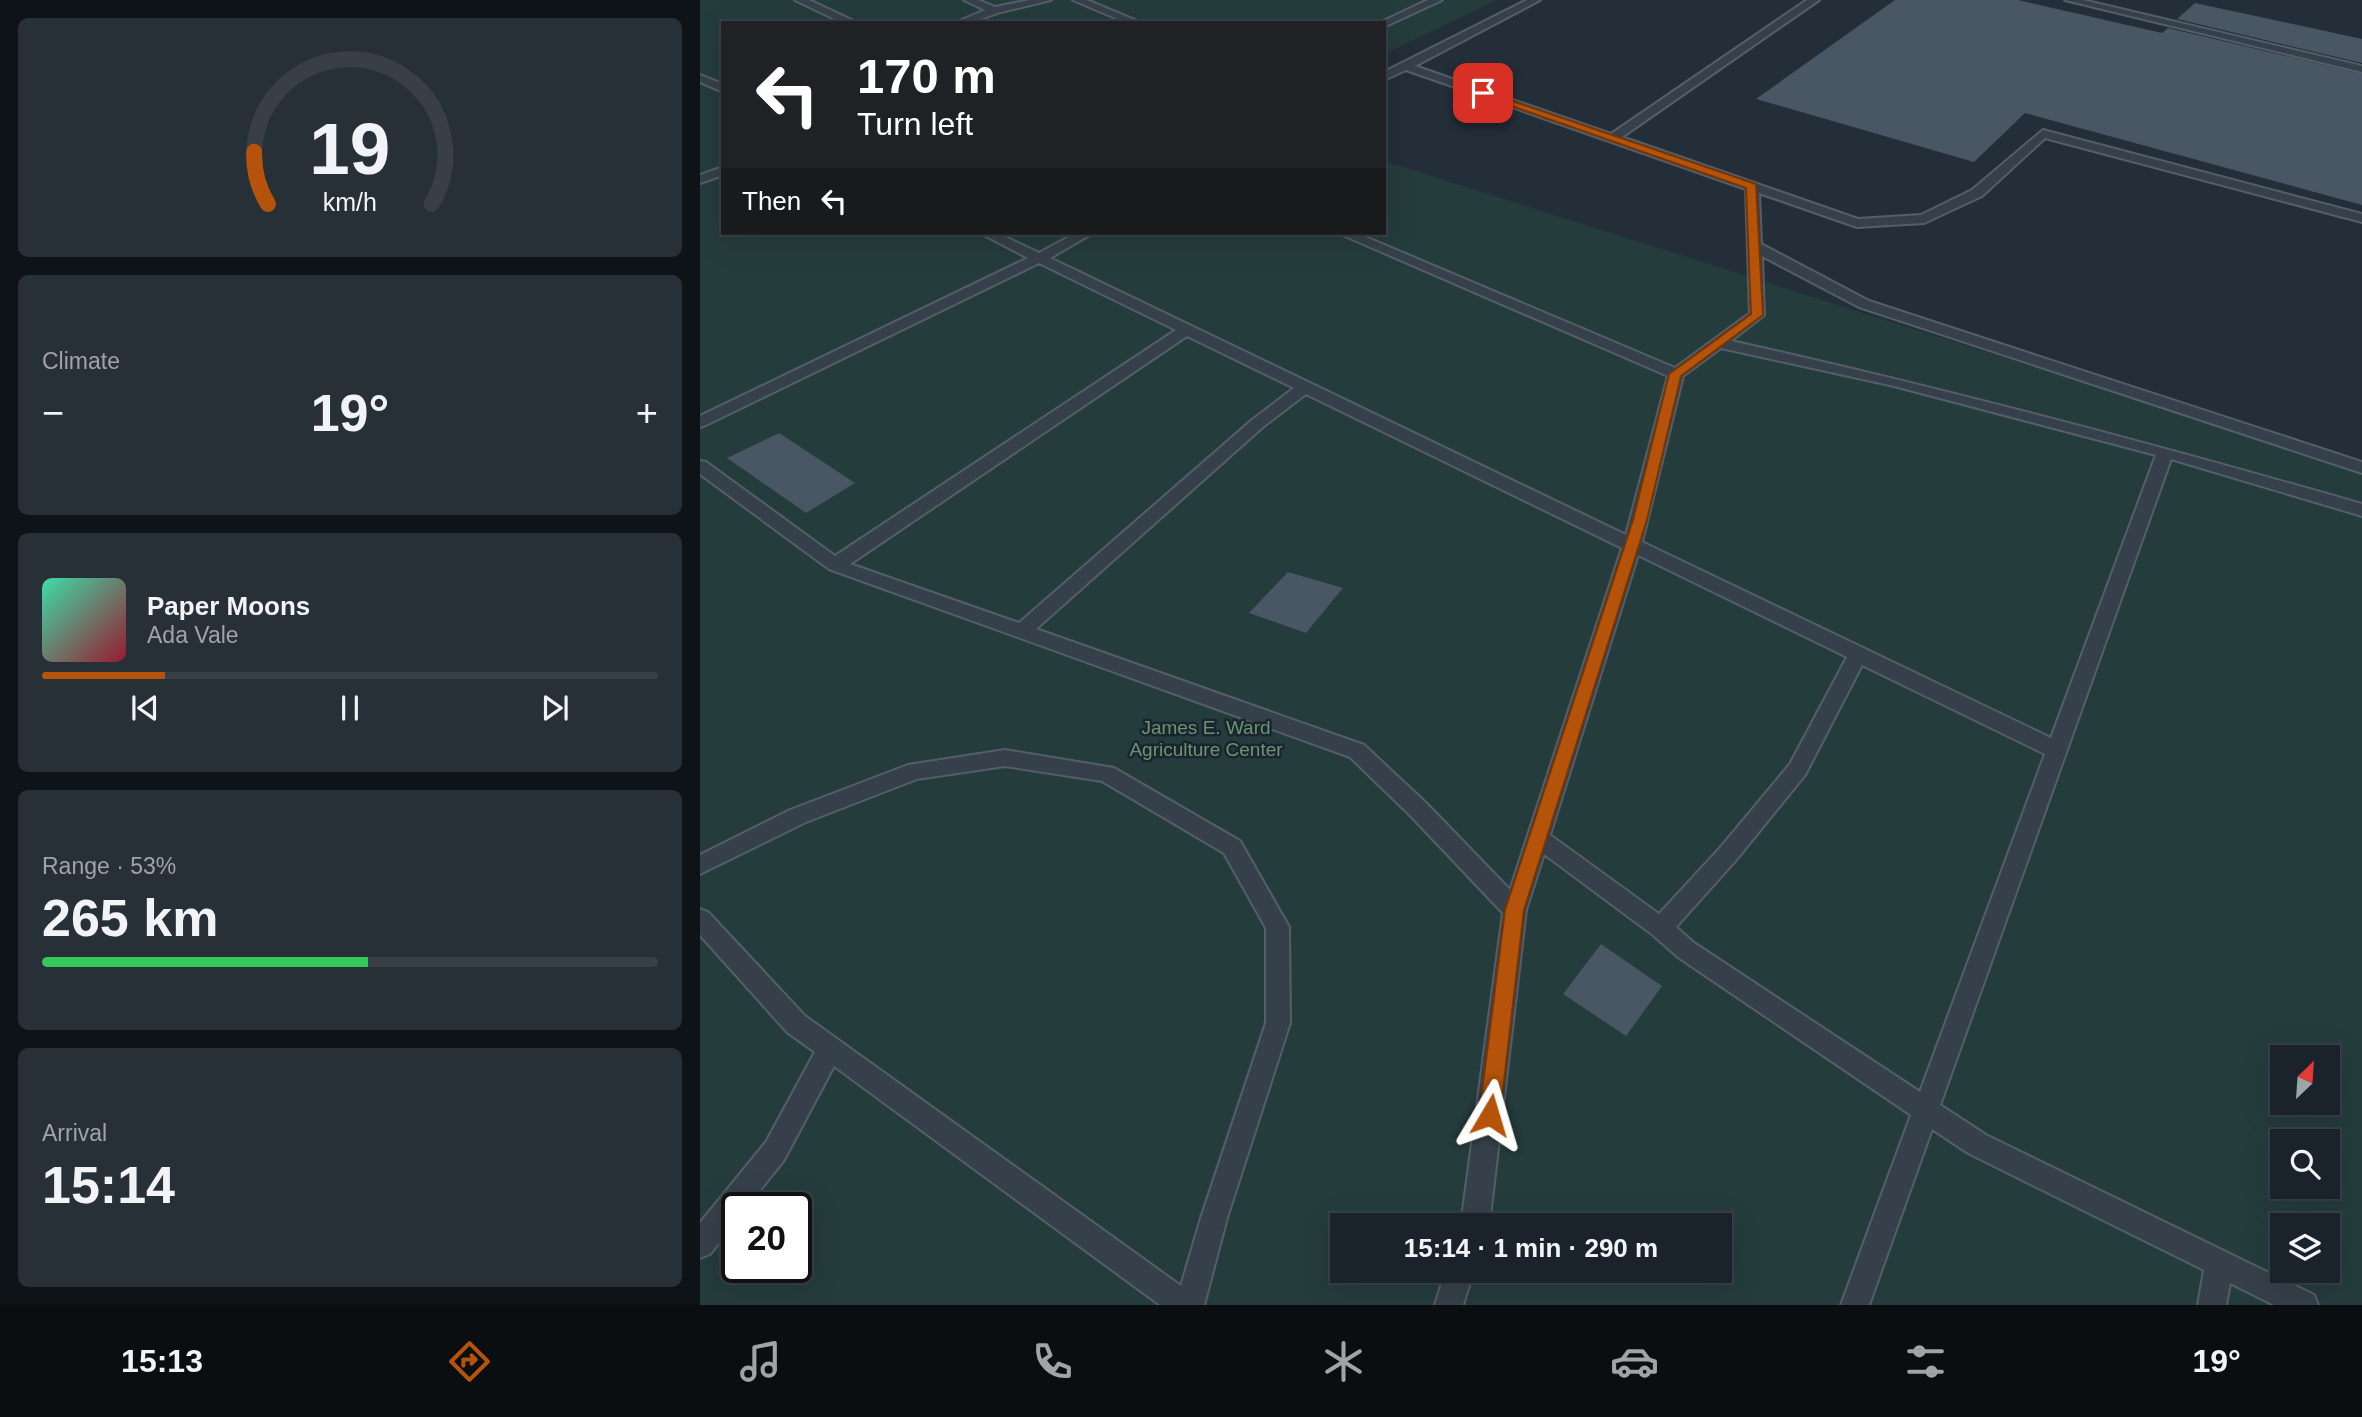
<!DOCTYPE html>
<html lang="en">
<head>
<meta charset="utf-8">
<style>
	body { margin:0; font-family:Arial,sans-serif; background:#272f37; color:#f1f3f6; height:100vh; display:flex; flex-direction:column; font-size:26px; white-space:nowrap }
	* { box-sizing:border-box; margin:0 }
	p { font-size:23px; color:#9fa4a9 }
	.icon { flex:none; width:38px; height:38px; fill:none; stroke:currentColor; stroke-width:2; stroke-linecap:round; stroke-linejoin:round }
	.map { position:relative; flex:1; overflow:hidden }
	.panel { display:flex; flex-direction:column; gap:18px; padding:18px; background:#0e1318; width:700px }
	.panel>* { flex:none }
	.banner { position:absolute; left:21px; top:21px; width:665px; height:214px; border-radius:0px; box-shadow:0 7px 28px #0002,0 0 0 2px #383f47; background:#202124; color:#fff; overflow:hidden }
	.needle { width:46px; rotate:25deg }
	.fabs { position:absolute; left:1570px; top:1045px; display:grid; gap:14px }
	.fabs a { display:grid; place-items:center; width:70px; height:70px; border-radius:0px; background:#1a222b; box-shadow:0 7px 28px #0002,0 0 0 2px #383f47; font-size:35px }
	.speed { position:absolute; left:21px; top:1192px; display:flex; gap:14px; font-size:35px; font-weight:700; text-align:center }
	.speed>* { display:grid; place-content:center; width:91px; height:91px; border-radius:50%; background:#1a222b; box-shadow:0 7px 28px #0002,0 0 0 2px #383f47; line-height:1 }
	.speed .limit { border:4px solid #111; border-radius:10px; background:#fff; color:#111 }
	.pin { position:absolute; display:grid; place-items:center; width:60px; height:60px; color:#fff; margin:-30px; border-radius:14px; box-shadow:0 4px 10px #0006 }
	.me { position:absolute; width:77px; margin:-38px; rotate:7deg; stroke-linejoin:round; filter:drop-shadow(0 0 5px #0008) }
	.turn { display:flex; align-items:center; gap:24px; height:147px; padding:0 21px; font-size:32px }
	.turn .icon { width:91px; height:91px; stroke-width:2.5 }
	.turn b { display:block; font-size:49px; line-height:60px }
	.then { display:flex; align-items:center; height:66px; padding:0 21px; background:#0003; gap:14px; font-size:26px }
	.big { font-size:52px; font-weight:800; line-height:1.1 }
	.panel .widget { flex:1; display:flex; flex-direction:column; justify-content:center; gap:10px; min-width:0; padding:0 24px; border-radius:10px; background:#272f37 }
	.panel .dial { align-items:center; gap:0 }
	.dial svg { height:182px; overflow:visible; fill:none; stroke:#383f47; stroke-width:7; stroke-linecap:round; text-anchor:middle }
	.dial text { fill:#f1f3f6; stroke:none }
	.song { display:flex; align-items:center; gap:21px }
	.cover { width:84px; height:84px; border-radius:10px; background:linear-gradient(135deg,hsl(160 70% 55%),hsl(350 70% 35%)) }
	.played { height:7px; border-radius:4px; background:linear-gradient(90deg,#b45309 20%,#383f47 20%) }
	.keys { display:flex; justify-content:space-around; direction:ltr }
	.heat { display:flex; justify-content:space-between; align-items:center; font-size:38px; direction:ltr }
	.charge { height:10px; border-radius:5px; background:linear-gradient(90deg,#34c759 53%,#383f47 0) }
	.trip { position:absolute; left:630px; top:1213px; width:402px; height:70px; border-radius:0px; background:#1a222b; box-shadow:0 7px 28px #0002,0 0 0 2px #383f47; font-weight:800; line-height:70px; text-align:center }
	.menu { display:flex; height:112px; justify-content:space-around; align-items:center; background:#0a0e11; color:#9fa4a9 }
	.menu .icon { width:49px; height:49px }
	.menu .on { color:#b45309 }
	.menu b { font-size:32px; color:#f1f3f6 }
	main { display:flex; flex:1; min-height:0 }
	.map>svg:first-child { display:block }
	.green { fill:#253c3c; fill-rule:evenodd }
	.building { fill:#495663 }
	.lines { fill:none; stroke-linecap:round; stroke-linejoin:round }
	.lane-casing { stroke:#545e68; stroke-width:4 }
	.lane { fill:#36404a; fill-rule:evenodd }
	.route { fill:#b45309; stroke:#753606; stroke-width:2 }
	.labels { text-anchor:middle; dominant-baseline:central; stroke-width:5; stroke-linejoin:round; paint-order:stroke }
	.park-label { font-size:19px; fill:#699670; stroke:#1b252f }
</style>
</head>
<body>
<main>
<section class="panel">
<div class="widget dial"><svg viewBox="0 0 100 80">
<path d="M14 69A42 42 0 1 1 86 69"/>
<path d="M14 69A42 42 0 0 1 8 46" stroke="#b45309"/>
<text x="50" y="56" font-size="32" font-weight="700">19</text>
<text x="50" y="72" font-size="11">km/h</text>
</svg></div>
<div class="widget"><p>Climate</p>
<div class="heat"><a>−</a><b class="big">19°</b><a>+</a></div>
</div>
<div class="widget">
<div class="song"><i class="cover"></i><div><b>Paper Moons</b><p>Ada Vale</p></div></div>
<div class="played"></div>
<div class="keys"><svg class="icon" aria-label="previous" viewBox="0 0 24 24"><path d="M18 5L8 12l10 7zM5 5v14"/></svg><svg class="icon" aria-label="pause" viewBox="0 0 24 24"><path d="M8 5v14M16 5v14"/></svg><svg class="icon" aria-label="next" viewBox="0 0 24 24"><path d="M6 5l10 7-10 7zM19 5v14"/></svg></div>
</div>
<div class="widget"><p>Range · 53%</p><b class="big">265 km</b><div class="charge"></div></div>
<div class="widget"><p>Arrival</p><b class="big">15:14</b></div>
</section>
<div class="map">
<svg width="1662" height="1305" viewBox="0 0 1662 1305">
	<rect width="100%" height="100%" fill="#232e39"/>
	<path class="green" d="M0 0H797L684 54V23H23V233H684V161L1662 471V1305H0ZM1582 1057H1628V1102H1582ZM1582 1141H1628V1186H1582ZM37 1208H96V1267H37ZM642 1225H1020V1270H642ZM1582 1225H1628V1270H1582Z"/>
	<path class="building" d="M1195 0H1318L1462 33 1468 28 1662 74V205L1325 113 1274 162 1056 99Z
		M1495 3 1662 39V63L1477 19Z
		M79 433 155 483 106 513 27 458Z
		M588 572 643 588 606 633 549 613Z
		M901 944 962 986 926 1036 863 994Z"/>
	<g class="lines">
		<defs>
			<path id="lane" d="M95 0H109L158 23H143Z
				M264 0H278L295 7 330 0H351L297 13 270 23H255L285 10Z
				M373 0H387L442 23H427Z
				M728 0H742L688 25 679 23Z
				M827 0H840L715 66 911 134 1107 0H1119L922 137 1158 219 1221 215 1272 190 1343 130 1662 214V222L1345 138 1282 196 1224 223 1157 227 1059 193 1061 244 1169 301 1662 462V473L1159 307 1062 256 1064 315 1031 341C1244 388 1453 444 1662 504V516L1471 459 1240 1105 1286 1135 1614 1295 1618 1305H1574L1530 1283 1526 1305H1498L1504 1270 1268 1153 1232 1129 1169 1305H1141L1211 1115 978 957 953 935 844 854 826 910 789 1225H761L803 913 710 815 650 757 129 569 0 474V461L6 462 135 556 476 330 339 263 6 425 0 427V416L328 258 280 233H297L339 253 376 233H393L350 258 926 535 968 376 638 233H656L975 368 1050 313 1046 189 706 70 684 80V72ZM487 336 594 388 552 420 319 623 150 564ZM1021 348 1194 386 1456 455 1351 738 942 542 983 376ZM606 394 922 548 810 890 726 803 664 745 336 629 564 426ZM938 555 1147 657 1090 764 1020 848 959 914 850 835ZM1162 665 1345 754 1220 1092 994 943 976 927 1036 860 1105 775Z
				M1365 0H1383L1662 66V72Z
				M0 75 23 84V92L0 82Z
				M23 167V175L0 183V175Z
				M305 750 414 768 540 841 589 927 590 1023 527 1218 504 1305H460L134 1066 84 1160 46 1208H37V1220L10 1254 0 1258V1223L66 1142 115 1052 87 1032 0 935V909L8 912 105 1016 481 1286 501 1218 566 1023V928L524 853 402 781 305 766 217 779 106 822 0 874V855L90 810 208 765Z
				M746 1270H774L763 1305H735Z"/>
		</defs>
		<use href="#lane" class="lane-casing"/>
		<use href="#lane" class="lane"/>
	</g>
	<path class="route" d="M783 91 1056 184 1063 315 981 376 947 520 824 910 800 1115 797 1122 790 1125 782 1122 779 1115 805 910 933 520 969 374 1051 314 1046 188 780 95V91Z"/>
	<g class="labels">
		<g class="park-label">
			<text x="506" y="727">James E. Ward<tspan x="506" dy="22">Agriculture Center</tspan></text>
		</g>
	</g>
</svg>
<div class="fabs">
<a><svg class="needle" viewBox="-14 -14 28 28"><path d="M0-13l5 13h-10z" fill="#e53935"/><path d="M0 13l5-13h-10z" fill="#9fa4a9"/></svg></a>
<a><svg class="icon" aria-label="search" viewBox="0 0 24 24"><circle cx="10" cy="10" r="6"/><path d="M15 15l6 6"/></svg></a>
<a><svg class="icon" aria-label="layers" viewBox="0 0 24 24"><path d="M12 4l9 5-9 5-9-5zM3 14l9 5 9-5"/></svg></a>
</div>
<div class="speed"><div class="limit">20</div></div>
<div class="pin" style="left:783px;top:93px;background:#d93025"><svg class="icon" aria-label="arrive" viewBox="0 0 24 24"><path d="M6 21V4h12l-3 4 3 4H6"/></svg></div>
<svg class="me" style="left:790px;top:1115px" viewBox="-20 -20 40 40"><path d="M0-17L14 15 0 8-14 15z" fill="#b45309" stroke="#fff" stroke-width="4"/></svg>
<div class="trip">15:14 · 1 min · 290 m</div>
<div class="banner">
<div class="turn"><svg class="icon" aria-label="left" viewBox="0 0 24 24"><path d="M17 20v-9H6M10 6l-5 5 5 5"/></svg><div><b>170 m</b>Turn left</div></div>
<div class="then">Then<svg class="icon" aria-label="left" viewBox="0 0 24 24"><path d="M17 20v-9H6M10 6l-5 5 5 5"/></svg></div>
</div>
</div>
</main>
<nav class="menu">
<b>15:13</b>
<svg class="icon on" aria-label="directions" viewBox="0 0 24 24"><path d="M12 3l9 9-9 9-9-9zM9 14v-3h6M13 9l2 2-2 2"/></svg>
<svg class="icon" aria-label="music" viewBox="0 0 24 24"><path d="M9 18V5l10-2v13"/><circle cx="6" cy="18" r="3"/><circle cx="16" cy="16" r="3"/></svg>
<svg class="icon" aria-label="phone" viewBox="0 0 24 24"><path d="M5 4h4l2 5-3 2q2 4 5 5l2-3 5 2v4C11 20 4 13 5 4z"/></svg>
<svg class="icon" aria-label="climate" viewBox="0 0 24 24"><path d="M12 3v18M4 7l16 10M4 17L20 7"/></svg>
<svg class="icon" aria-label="car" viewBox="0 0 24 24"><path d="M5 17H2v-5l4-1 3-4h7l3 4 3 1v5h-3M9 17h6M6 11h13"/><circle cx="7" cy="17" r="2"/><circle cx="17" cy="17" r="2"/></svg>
<svg class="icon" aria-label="filters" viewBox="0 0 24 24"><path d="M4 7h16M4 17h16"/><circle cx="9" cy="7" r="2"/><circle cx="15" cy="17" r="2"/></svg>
<b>19°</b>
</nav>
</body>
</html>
